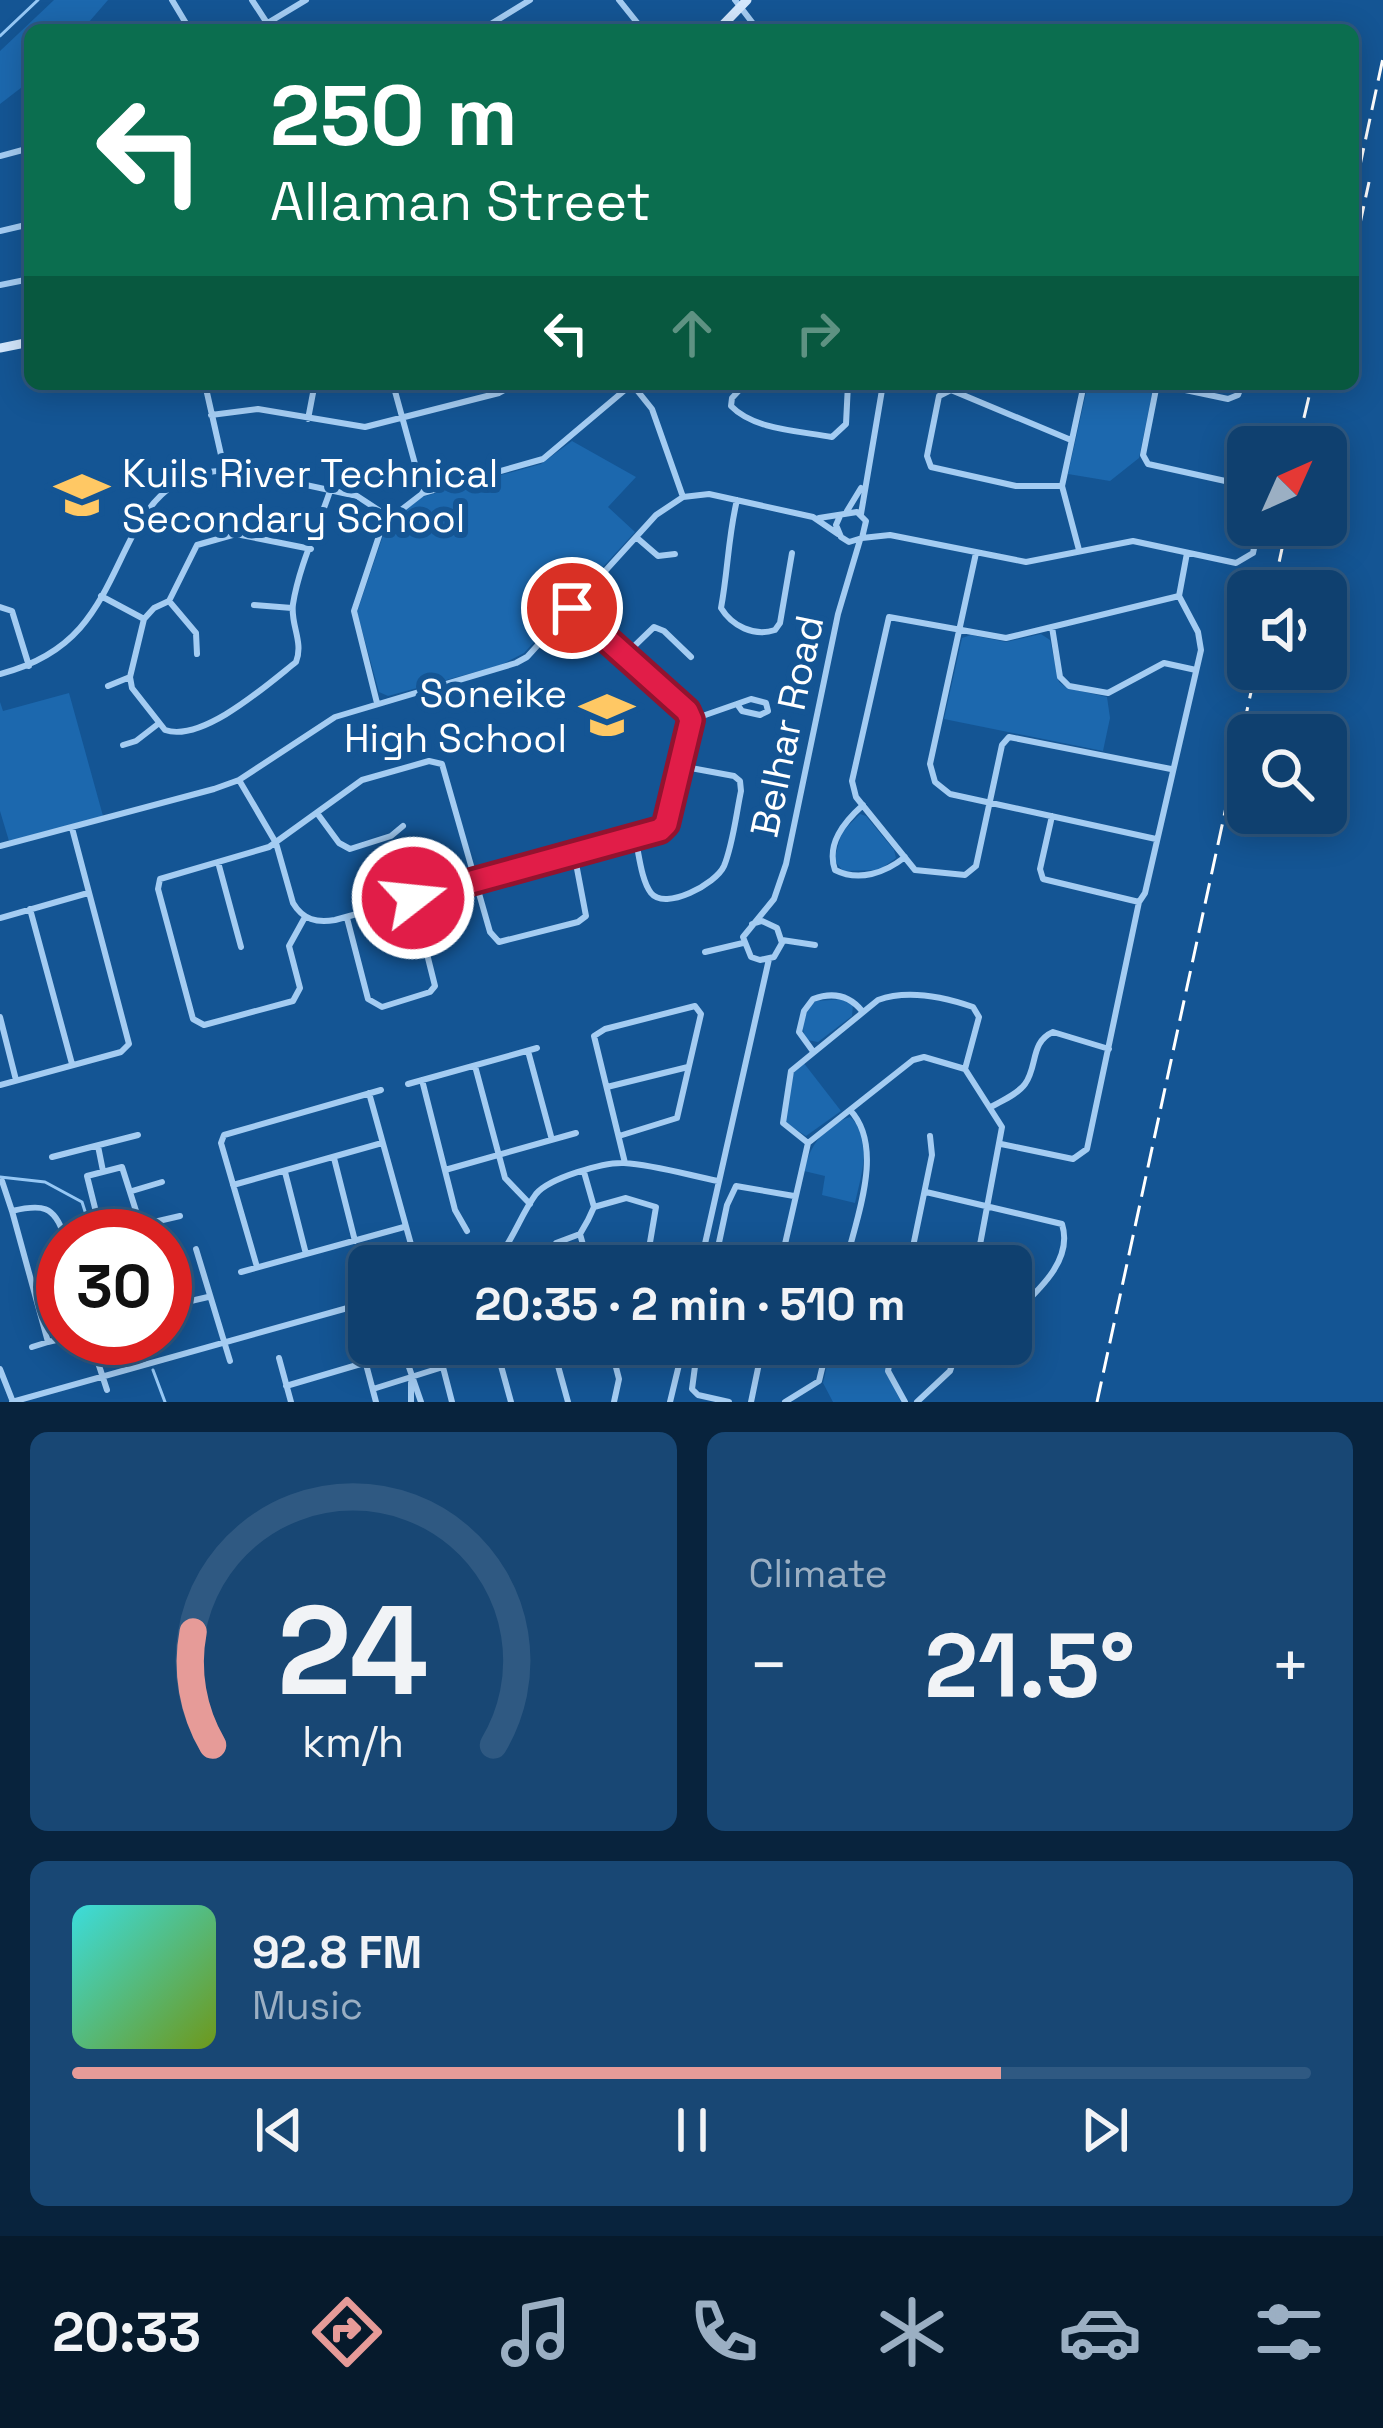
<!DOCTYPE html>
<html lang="en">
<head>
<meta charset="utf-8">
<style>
	body { margin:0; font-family:"Space Grotesk",sans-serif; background:#184774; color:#f1f3f6; height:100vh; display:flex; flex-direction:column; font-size:45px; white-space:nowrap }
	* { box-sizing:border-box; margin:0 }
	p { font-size:39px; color:#9bafc3 }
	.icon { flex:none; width:66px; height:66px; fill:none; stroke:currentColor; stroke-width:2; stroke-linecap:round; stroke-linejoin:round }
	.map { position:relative; height:1402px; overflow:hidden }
	.sheet { display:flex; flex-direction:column; gap:30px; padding:30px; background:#08233d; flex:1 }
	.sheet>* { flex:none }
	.banner { position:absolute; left:24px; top:24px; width:1335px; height:366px; border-radius:18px; box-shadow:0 6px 30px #0003,0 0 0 3px #2f5982; background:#0b6e4f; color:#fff; overflow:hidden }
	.needle { width:78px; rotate:45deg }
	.controls { position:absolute; left:1227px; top:426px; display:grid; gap:24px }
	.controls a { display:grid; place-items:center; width:120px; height:120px; border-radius:18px; background:#0f406f; box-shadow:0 6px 30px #0003,0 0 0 3px #2f5982; font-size:60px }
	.speed { position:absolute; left:36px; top:1209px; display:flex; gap:24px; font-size:60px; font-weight:700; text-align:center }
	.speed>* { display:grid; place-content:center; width:156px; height:156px; border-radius:50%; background:#0f406f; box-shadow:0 6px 30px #0003,0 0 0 3px #2f5982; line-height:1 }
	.speed .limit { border:18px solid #d22; background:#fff; color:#111 }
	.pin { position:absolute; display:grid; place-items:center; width:102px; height:102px; color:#fff; margin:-51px; border:6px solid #fff; border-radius:50%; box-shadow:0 3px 12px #0007 }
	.me { position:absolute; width:132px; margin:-66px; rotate:74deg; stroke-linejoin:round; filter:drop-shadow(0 0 9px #0008) }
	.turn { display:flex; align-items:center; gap:42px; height:252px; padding:0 48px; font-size:54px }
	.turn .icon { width:156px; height:156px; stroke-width:2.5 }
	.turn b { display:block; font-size:84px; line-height:102px }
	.lanes { display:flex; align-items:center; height:114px; padding:0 48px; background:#0003; justify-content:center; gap:60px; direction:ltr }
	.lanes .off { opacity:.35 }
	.big { font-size:90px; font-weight:700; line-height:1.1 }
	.sheet .tile { flex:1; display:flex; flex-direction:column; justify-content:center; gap:18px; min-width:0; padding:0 42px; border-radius:18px; background:#184774 }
	.sheet .dial { align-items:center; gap:0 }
	.dial svg { height:312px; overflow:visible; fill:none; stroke:#2f5982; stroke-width:7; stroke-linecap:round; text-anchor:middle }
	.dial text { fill:#f1f3f6; stroke:none }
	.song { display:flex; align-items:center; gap:36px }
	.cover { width:144px; height:144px; border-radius:18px; background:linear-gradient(135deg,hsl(180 70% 55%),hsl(80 70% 35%)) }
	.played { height:12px; border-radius:6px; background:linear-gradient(90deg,#e69b98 75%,#2f5982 75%) }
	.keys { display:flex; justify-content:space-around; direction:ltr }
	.heat { display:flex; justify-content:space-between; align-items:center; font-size:66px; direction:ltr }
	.sheet .tiles { flex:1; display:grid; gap:30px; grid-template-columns:1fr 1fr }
	.tile:last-child { grid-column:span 2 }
	.trip { position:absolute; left:348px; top:1245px; width:684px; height:120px; border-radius:18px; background:#0f406f; box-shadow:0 6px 30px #0003,0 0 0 3px #2f5982; font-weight:700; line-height:120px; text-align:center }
	.dock { display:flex; height:192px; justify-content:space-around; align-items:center; background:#061a2c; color:#9bafc3 }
	.dock .icon { width:84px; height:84px }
	.dock .current { color:#e69b98 }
	.dock b { font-size:54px; color:#f1f3f6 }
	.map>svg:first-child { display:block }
	.green { fill:#1c68ae }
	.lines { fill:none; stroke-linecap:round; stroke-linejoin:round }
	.stream { stroke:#96c8f5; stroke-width:3 }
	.street { stroke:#a4ccf2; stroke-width:6 }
	.secondary { stroke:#d3e7fc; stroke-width:9 }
	.rail { stroke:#fff; stroke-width:3; stroke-dasharray:21 9; stroke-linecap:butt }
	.route-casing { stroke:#92132f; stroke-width:30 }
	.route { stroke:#e11d48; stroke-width:21 }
	.labels { text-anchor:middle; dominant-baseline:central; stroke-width:12; stroke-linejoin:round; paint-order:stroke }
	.poi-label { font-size:39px; fill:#fff; stroke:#145594; text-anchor:start }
	.street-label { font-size:39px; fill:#fff; stroke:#145594 }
</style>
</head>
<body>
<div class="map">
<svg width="1383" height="1402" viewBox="0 0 1383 1402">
	<rect width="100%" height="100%" fill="#145594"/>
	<path class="green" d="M54 0H108L82 30H30V81L0 104V51Z
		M1088 384H1154L1139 458 1110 481 1068 474Z
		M572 441 636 477 608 507 635 532 524 653 501 665 388 696 379 692 357 612 387 524 422 497 541 464Z
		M1041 634 1050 640 1059 682 1067 688 1107 697 1110 718 1103 751 944 719 962 638 971 635 1006 642Z
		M69 693 103 816 9 841 0 811V702L3 711Z
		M860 814 866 816 894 850 896 858 879 870 843 871 834 860 842 832Z
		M846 999 853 1004 852 1016 818 1042 807 1040C798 1027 806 1011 815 1001Z
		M803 1062 841 1111 806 1136 784 1122V1117L794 1071Z
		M850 1117C874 1137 861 1176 855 1203L822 1195 825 1176 804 1171C810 1145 824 1126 850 1117Z
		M832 1344 887 1354 886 1371 901 1402H833L823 1383Z"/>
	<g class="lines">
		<path class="stream" d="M0 36 38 0
			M0 1177 45 1182 82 1202 93 1236
			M141 1338 148 1354
			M153 1370 165 1402"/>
		<path class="street" d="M172 0 190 30
			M252 0 267 23
			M619 0 643 30
			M735 0 758 30
			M256 30 306 0
			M481 30 530 0
			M28 94 30 95
			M0 156 30 148
			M0 231 30 224
			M0 285 30 279
			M205 384 224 468
			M393 384 423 493
			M632 384 652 409 683 497
			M745 384 732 398 731 406C754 430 800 431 832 437L846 424 848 384
			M1242 384 1238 395 1228 399 1157 384 1143 455 1148 464 1248 486
			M211 415 258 409 365 427 499 393 515 384
			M308 419 313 393
			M1062 486H1016L931 467 927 456 939 396 951 390 1071 440
			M737 500C728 537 728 571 721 608 732 626 754 637 775 630L780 623 792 553
			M847 511 861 488
			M861 514 883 384
			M819 518 857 512 866 521 862 538 849 542 841 537 836 525 840 516
			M636 537 658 556 675 554
			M862 538 890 535 1026 562 1133 541 1236 563 1253 553 1259 525
			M311 549 236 534 197 545 169 601 154 608 144 619 130 677 132 688 165 730C202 743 267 685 296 662 304 642 290 624 293 604 299 566 318 527 330 491
			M1079 550 1062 486 1084 384
			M976 553 930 764 935 782 950 794 1156 839
			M101 596 144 619
			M169 601 196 633 197 654
			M254 605 292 608
			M0 607 12 611 29 666
			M1052 627 1060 677 1069 686 1108 693 1164 663 1196 670
			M624 656 654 627 664 631 691 657
			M0 674C31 666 58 653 80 628 135 565 131 462 241 471L357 496 389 517
			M108 686 130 677
			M377 703 354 611 383 524 423 493 543 459 632 384
			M691 720 751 699 766 703 768 711 760 715 742 711 737 704
			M123 745 136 741 158 724
			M1171 769 1009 737 1002 745 976 866 965 875 915 870 856 797 852 781 889 617 1006 638 1179 596
			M239 780 276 843 293 903C303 920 317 923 335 920L660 830 668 820 691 720 687 711 572 608
			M863 805C844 822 826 844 835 870 859 882 885 873 905 857
			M317 813 339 843 350 849 391 836 403 826
			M1052 816 1040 869 1043 879 1139 902 1145 893 1201 650 1198 632 1179 596 1187 553
			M635 837C639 853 641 880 651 893 665 911 716 884 724 866 733 844 736 815 741 791L740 781 734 776 680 766
			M0 846 214 789 239 780 335 717 516 663 527 657 656 515 683 497 709 494 813 517 838 534
			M218 862 241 947
			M30 909 72 1064
			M305 917 289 946 300 988 293 1001 204 1025 193 1019 158 889 160 879 269 847 362 780 429 761 442 764 490 932 499 942 578 922 586 916 574 853
			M0 918 88 893
			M347 918 368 999 382 1007 430 992 435 986 413 898
			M752 924 762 921 777 928 782 943 774 957 760 960 751 957 743 937 774 899 786 864 838 614 860 540
			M782 940 815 945
			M705 952 743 943
			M0 1017 16 1080
			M812 1050 799 1032 804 1011 813 999C832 992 849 995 862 1011
			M528 1051 552 1140
			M475 1066 505 1178 530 1204
			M422 1080 455 1210 467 1231
			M408 1084 537 1048
			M0 1085 121 1052 129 1044 72 828
			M607 1087 688 1067
			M369 1093 417 1266
			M991 1107C1001 1101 1018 1094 1025 1084 1038 1066 1030 1042 1053 1032L1109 1049
			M619 1136 677 1118 701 1014 695 1006 605 1029 594 1036 625 1163
			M808 1143 783 1123 791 1071 878 1000C908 989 944 997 973 1007L979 1017 965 1069
			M1001 1144 1073 1159 1087 1149 1139 902
			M98 1146 103 1171
			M52 1157 138 1135
			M334 1158 355 1241
			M445 1170 576 1133
			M285 1172 306 1254
			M2 1181 12 1211
			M233 1185 382 1143
			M132 1191 162 1182
			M926 1192 1062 1224C1074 1262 1035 1293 1011 1317
			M594 1207 626 1198 656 1207 646 1266
			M141 1225 180 1216
			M580 1234 589 1266
			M64 1236C55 1205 41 1204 12 1211L48 1342 64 1338
			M102 1236 87 1176 122 1167 144 1236
			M196 1249 230 1361
			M490 1266C511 1247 519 1217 536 1194 549 1178 604 1162 624 1163 655 1165 688 1175 718 1181
			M542 1266 556 1243 580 1234 588 1220 594 1207 584 1172
			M700 1266 769 959
			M714 1266 727 1205 736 1186 794 1196
			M780 1266 808 1143 913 1060 924 1057 965 1069 1002 1127 976 1266
			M845 1266C855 1221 886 1148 850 1110
			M909 1266 932 1155 930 1136
			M257 1267 221 1143 224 1135 381 1090
			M241 1272 404 1227
			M165 1307 208 1297
			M165 1316 167 1325
			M90 1338 107 1390
			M401 1344 421 1402
			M437 1344 452 1402
			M495 1344 511 1402
			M552 1344 568 1402
			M610 1344 619 1379 614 1402
			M698 1344 692 1389 698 1395 729 1402
			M893 1344 888 1371 905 1402
			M32 1347 48 1342
			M362 1349 376 1402
			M279 1358 291 1402
			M0 1369 13 1402
			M286 1386 364 1363
			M373 1389 443 1367
			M12 1402 369 1302
			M411 1402V1383
			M670 1402 684 1344
			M751 1402 763 1344
			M785 1402 819 1381 828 1344
			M917 1402 950 1371 959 1344"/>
		<path class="secondary" d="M718 30 747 0
			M0 348 30 342"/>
		<path class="rail" d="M1353 198 1383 58
			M1353 256 1369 182
			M1297 447 1312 384
			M1273 591 1287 525
			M1097 1402 1256 669"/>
	</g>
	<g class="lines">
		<defs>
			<path id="route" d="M413 898 660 830 666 824 691 720 687 711 572 608"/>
		</defs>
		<use href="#route" class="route-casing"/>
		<use href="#route" class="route"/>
	</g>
	<defs>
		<symbol id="school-bare" viewBox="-9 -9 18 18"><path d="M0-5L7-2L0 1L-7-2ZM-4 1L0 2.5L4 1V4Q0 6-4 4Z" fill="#ffc864" stroke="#145594" stroke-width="2.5" paint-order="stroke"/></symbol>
	</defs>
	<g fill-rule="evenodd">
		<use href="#school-bare" x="44" y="457" width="76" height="76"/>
		<use href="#school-bare" x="569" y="677" width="76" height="76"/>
	</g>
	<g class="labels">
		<g class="poi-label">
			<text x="122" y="473">Kuils River Technical<tspan x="122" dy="45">Secondary School</tspan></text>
			<text x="567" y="693" text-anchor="end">Soneike<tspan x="567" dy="45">High School</tspan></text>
		</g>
		<g class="street-label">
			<text transform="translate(787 726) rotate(-78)">Belhar Road</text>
		</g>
	</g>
</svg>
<div class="controls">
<a><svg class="needle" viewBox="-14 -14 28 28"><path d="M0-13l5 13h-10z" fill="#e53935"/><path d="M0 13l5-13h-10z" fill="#9bafc3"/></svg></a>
<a><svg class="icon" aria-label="sound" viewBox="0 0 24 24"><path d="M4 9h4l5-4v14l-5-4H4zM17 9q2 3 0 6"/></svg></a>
<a><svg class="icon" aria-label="search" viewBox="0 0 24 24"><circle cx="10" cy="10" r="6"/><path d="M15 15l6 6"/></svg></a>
</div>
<div class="speed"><div class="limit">30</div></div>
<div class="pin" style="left:572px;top:608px;background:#d93025"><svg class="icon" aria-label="arrive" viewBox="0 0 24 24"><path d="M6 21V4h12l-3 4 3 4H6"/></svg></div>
<svg class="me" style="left:413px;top:898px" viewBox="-20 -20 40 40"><circle r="17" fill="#e11d48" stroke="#fff" stroke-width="3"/><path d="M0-11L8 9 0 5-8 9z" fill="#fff"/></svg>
<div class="trip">20:35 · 2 min · 510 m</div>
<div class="banner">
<div class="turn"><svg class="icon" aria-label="left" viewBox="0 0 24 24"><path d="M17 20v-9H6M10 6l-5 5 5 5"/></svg><div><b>250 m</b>Allaman Street</div></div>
<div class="lanes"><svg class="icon" aria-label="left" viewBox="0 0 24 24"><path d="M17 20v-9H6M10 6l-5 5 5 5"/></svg><svg class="icon off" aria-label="ahead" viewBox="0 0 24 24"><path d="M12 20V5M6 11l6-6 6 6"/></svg><svg class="icon off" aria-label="right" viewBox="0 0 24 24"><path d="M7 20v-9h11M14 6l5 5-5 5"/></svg></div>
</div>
</div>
<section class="sheet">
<div class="tiles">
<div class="tile dial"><svg viewBox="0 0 100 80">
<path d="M14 69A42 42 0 1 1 86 69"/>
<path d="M14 69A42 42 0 0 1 9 40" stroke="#e69b98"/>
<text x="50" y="56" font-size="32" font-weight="700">24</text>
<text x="50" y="72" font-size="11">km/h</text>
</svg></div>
<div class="tile"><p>Climate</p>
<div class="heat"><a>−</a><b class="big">21.5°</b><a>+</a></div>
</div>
<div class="tile">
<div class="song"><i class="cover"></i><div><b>92.8 FM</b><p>Music</p></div></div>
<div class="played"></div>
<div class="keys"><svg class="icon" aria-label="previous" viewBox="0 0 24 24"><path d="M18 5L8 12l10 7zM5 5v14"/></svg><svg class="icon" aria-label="pause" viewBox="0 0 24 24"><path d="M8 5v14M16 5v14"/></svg><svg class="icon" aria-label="next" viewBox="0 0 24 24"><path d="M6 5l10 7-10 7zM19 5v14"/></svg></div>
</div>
</div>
</section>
<nav class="dock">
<b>20:33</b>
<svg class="icon current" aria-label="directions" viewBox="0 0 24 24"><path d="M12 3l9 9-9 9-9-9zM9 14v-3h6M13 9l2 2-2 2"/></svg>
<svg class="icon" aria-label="music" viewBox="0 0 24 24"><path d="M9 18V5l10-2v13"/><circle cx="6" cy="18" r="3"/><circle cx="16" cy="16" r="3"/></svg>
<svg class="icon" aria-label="phone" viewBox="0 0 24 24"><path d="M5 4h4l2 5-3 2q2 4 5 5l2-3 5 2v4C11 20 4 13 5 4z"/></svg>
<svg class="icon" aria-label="climate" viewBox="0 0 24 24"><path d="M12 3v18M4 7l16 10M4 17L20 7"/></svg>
<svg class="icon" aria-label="car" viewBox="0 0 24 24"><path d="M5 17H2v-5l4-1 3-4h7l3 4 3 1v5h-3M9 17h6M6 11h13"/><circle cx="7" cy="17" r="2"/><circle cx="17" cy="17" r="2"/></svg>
<svg class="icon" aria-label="filters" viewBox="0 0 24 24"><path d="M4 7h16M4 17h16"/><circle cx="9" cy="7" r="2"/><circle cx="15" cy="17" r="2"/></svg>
</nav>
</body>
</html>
